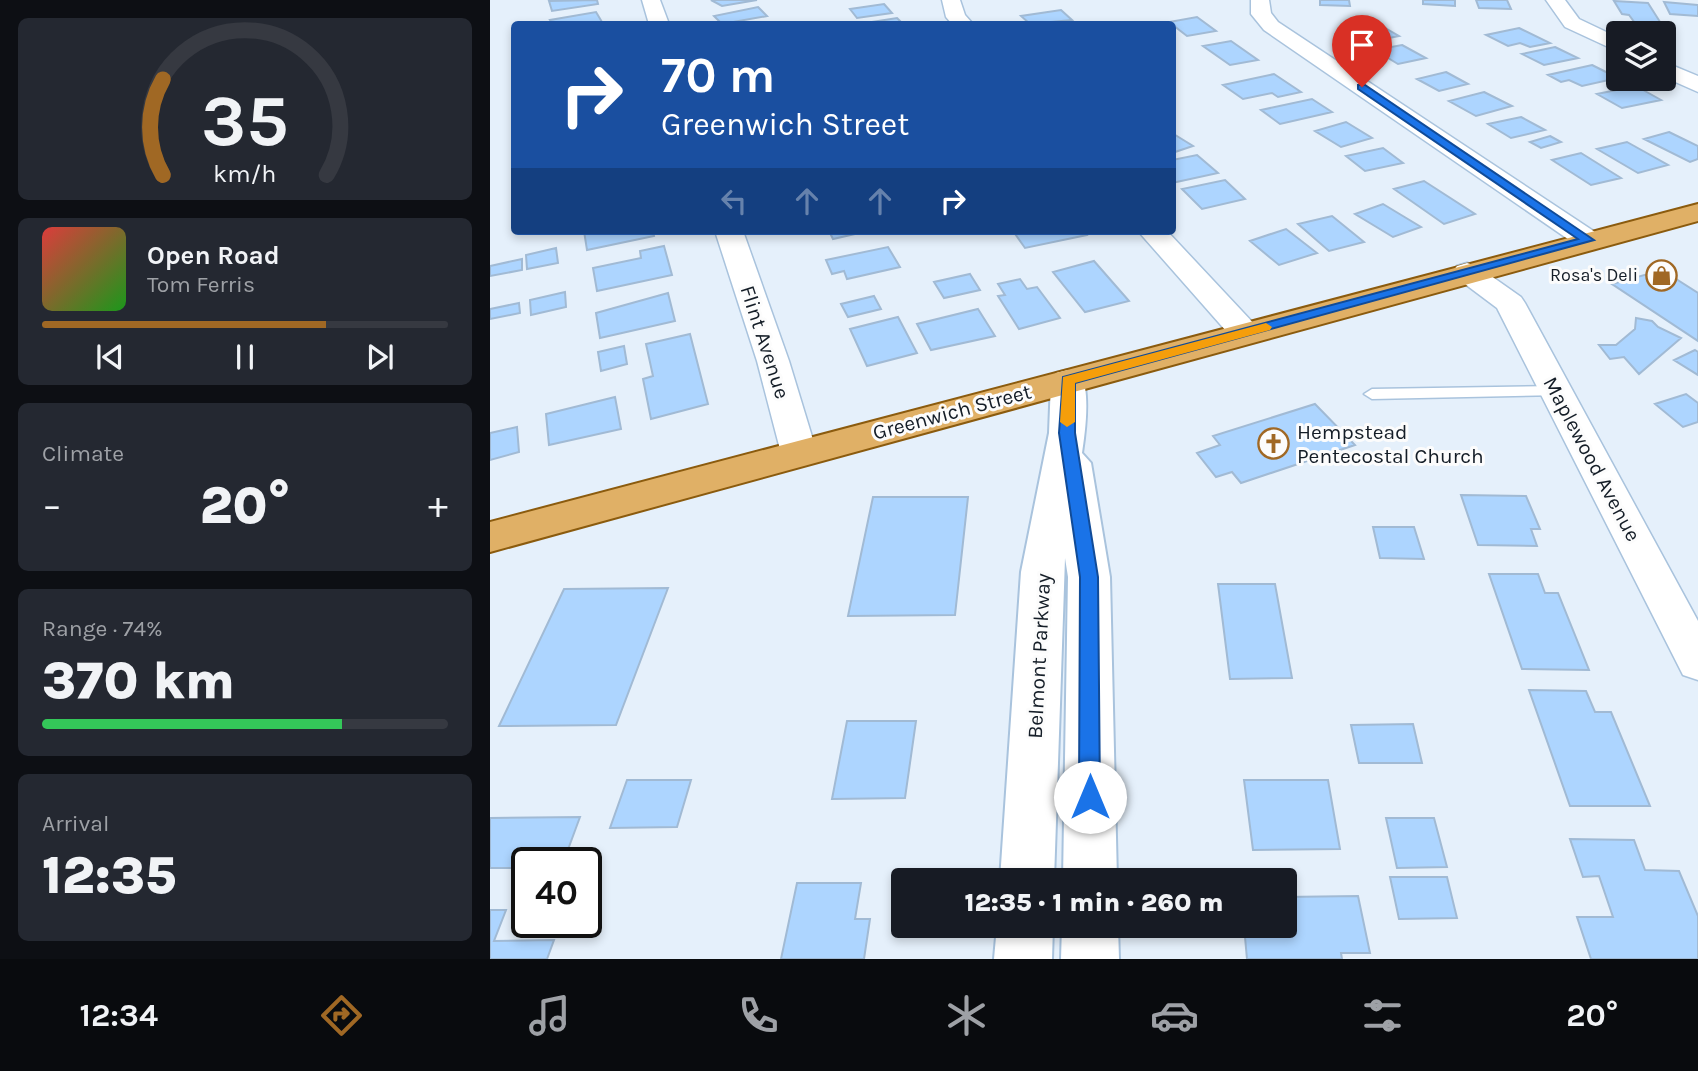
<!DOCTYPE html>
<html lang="en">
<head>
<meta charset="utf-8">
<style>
	body { margin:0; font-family:Karla,sans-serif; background:#242831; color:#f1f3f6; height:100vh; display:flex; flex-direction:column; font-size:26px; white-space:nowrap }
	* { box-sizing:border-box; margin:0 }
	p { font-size:23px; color:#9ea1a6 }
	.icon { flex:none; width:38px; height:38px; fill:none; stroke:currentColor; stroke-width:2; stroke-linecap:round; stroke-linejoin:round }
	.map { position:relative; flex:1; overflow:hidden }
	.details { display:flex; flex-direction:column; gap:18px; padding:18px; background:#0d0f14; width:490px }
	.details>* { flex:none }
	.hud { position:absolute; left:21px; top:21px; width:665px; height:214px; border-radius:7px; box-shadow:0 4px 10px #0003; background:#1a4fa0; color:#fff; overflow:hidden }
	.tools { position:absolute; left:1116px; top:21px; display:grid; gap:14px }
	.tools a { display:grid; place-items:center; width:70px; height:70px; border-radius:7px; background:#171b24; box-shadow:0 4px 10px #0003; font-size:35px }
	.speed { position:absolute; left:21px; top:847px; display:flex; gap:14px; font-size:35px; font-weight:700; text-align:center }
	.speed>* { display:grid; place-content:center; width:91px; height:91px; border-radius:50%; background:#171b24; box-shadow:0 4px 10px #0003; line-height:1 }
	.speed .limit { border:4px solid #111; border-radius:10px; background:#fff; color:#111 }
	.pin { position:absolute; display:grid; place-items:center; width:60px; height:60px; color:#fff; margin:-72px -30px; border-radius:50% 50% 50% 0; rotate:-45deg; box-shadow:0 0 7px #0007 }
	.pin .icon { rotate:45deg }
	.me { position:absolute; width:77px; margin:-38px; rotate:0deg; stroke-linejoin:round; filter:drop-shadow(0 0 5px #0008) }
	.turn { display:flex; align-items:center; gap:24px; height:147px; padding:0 35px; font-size:32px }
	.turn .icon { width:91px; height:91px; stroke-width:2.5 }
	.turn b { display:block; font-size:49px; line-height:60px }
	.lanes { display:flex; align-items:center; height:66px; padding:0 35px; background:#0003; justify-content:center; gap:35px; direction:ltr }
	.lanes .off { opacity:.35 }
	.big { font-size:52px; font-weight:800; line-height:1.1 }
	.details .tile { flex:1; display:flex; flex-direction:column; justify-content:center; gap:10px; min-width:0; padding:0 24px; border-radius:10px; background:#242831 }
	.details .dial { align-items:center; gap:0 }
	.dial svg { height:182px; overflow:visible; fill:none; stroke:#363941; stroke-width:7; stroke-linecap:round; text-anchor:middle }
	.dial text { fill:#f1f3f6; stroke:none }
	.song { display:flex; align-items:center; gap:21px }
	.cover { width:84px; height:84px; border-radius:10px; background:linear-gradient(135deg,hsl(0 70% 55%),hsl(120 70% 35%)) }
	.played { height:7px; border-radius:4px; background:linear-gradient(90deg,#a06824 70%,#363941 70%) }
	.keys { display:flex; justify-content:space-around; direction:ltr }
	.heat { display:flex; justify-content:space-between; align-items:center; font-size:38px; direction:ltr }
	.charge { height:10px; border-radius:5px; background:linear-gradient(90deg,#34c759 74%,#363941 0) }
	.trip { position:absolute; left:401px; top:868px; width:406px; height:70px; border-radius:7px; background:#171b24; box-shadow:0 4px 10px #0003; font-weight:800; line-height:70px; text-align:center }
	.tabs { display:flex; height:112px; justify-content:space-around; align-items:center; background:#090b0e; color:#9ea1a6 }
	.tabs .icon { width:49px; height:49px }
	.tabs .on { color:#a06824 }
	.tabs b { font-size:32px; color:#f1f3f6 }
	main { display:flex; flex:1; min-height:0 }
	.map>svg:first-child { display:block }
	.building { fill:#add5ff; stroke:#a1bad4; stroke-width:2 }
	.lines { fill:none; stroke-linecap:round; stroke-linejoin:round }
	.service-casing { stroke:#a9c3dd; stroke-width:3 }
	.minor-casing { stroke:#a9c3dd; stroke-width:3 }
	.tertiary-casing { stroke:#a9c3dd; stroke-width:4 }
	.primary-casing { stroke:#8b5b0e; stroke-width:4 }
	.service { fill:#fff; fill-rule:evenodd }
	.minor { fill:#fff; fill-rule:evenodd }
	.tertiary { fill:#fff; fill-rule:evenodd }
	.primary { fill:#e0b066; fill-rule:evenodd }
	.route { fill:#1a73e8; stroke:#114b97; stroke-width:2 }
	.slow { fill:#f59e0b }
	.labels { text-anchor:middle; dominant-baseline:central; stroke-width:6; stroke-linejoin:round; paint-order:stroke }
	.far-poi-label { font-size:18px; fill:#141d27; stroke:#fcfcfc; text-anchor:end }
	.street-label { font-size:21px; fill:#141d27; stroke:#fcfcfc }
	.poi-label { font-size:21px; fill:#141d27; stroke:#fcfcfc; text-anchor:start }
</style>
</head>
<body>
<main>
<section class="details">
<div class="tile dial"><svg viewBox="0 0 100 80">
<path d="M14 69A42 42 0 1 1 86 69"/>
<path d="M14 69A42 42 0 0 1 14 27" stroke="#a06824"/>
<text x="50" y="56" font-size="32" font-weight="700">35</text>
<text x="50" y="72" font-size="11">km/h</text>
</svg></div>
<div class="tile">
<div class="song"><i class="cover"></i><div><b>Open Road</b><p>Tom Ferris</p></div></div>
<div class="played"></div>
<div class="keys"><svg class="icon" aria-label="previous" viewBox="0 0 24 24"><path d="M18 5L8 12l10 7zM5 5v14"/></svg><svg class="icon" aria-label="pause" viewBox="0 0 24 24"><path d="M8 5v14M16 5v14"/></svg><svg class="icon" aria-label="next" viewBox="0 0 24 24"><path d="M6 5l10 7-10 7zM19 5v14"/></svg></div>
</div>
<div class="tile"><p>Climate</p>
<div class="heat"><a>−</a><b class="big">20°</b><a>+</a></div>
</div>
<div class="tile"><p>Range · 74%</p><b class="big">370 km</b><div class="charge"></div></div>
<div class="tile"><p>Arrival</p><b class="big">12:35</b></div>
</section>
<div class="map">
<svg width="1208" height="959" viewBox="0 0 1208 959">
	<rect width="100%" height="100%" fill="#e5f0fb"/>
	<path class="building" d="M107 0 108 4 62 11 59 1Z
		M221 0H267L232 6Z
		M830 0H859L860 6 830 5Z
		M933 0H965V6L933 4Z
		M986 0H1017L1021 9 989 8Z
		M1124 1 1158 3 1172 25 1145 23 1139 15 1132 14Z
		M1174 2 1208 5V16L1180 14Z
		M394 4 402 13 367 18 360 9Z
		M268 7 277 16 232 24 224 16Z
		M571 10 582 20 540 24 531 16Z
		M106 12 112 22 63 24 60 20Z
		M707 17 726 31 697 36 679 22Z
		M407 18 413 24H369Z
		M890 25 909 36 874 43 856 32Z
		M1029 28 1060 43 1040 47 1030 43 1018 46 996 35Z
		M741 41 768 60 740 65 713 46Z
		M912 45 936 58 908 64 885 50Z
		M1065 47 1088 58 1054 65 1032 54Z
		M1102 65 1128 78 1092 86 1079 80 1071 82 1058 75Z
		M956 72 978 84 949 91 927 79Z
		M784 74 811 92 788 97 782 93 753 99 733 85Z
		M1146 86 1171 100 1132 108 1107 94Z
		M994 92 1022 106 986 116 959 101Z
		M822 99 842 112 790 124 771 110Z
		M1031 117 1055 130 1021 138 998 124Z
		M856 122 882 138 851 147 825 131Z
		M1179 132 1208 146V159L1200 162 1154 139Z
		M682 133 703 146 682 153Z
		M1060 136 1071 142 1051 148 1040 142Z
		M1137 142 1178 165 1148 173 1107 149Z
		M893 148 913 163 875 171 856 156Z
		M1091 153 1131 178 1101 185 1062 160Z
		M707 155 728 173 682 183V160Z
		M735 180 755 199 712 209 692 189Z
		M934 181 985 214 954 224 904 189Z
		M893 204 931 227 903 237 865 214Z
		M842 216 874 242 839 251 808 224Z
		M796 229 827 253 789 265 760 241Z
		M94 231H163L164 236 97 250Z
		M339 231H378L343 239Z
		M523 231H595L597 235 535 248Z
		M174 246 182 275 107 291 103 268 151 258 150 251Z
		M398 247 410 267 357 279 354 271 342 274 336 260Z
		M66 248 68 263 37 269 36 255Z
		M32 259V270L0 276V266Z
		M604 261 639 301 595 312 563 272Z
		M1172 270 1208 293V341L1122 284Z
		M480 274 490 290 454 298 444 282Z
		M530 279 537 289 547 287 570 318 529 329 508 296 515 295 508 284Z
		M75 292 76 307 41 315 40 300Z
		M178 293 185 321 110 338 106 313Z
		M384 296 391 309 358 317 351 304Z
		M29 303 30 313 0 319V309Z
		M488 309 505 336 441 350 427 324Z
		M408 317 427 353 377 366 360 329Z
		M1146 318 1162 321 1168 327 1191 338 1149 374 1134 357 1120 359 1109 345H1126L1145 329Z
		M200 334 218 404 161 419 153 379 163 376 156 344Z
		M134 346 137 364 111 371 108 352Z
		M1205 350 1208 352V375L1184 360Z
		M1196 394 1208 403V422L1193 427 1165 404Z
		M125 397 131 429 59 445 56 414Z
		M825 404 865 445 751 483 742 472 726 477 707 453 730 445 723 436Z
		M27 427 29 452 0 460V433Z
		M971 495 1036 496 1050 529H1041L1047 546 988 545Z
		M383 497H478L465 615 358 616Z
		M883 527H924L934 559 890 558Z
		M999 574H1048L1055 593H1068L1099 670 1032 669Z
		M728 584H785L802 678 740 679Z
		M178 588 126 725 9 726 74 589Z
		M1039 690 1096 691 1105 712H1121L1160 806H1080Z
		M357 721H426L415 798 342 799Z
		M923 724 932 763H869L861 725Z
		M137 780H201L187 827 120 828Z
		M754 780H838L850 849 763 850Z
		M90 817 73 863H37V868H0V818Z
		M896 818H944L957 867 907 868Z
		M1080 839 1144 840 1155 870 1189 871 1208 916V959H1101L1087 917H1123L1109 876 1093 877Z
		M900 877H957L967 918 909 919Z
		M307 883H371L365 919H380L374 959H291Z
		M868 896 880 953H851L852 959H757L754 926H794V897Z
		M0 910H16L4 941 64 940 57 959H0Z"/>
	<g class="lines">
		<defs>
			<path id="service" d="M1066 386 1072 387 1074 391 1072 395 882 399 874 394 882 389Z"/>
			<path id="minor" d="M152 0H170L179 24H159Z
				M452 0H470L475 15 483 24H462L456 17Z
				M761 0H779L781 13 788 22 1108 234 1112 240 1108 246 1098 248 1088 246 774 30 761 14Z
				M1056 0H1075L1089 19 1129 38V52L1075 27Z
				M1174 62 1208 76V92L1174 77Z
				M225 231H253L299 361 327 453 322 462 309 465 296 462 291 453 267 361Z
				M648 231H677L766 326 771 333 766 340 755 342 744 340Z
				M977 263 987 266 1031 297 1035 303 1208 621V680L1193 675 1007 308 967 278 962 272 967 266Z"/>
			<path id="tertiary" d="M578 370 590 373C601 390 595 433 592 453L601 463 620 577 627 880H573L578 577 575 558 564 880H510L531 572 559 433 561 381 566 373Z
				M507 926H563L562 959H504Z
				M572 926H628L629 959H571Z"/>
			<path id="primary" d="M1208 204V221L0 552V522Z"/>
		</defs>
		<use href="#service" class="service-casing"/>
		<use href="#minor" class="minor-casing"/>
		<use href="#tertiary" class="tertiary-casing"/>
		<use href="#primary" class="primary-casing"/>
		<use href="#service" class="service"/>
		<use href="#minor" class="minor"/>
		<use href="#tertiary" class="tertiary"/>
		<use href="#primary" class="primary"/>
	</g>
	<path class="route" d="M868 85H875L1104 240 585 383V433L608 577 610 797 607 804 600 807 592 804 589 797 590 577 569 433 573 377 1088 239 868 89Z"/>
	<path class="slow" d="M776 323 782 327 780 330 585 383V422L577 427 570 422 573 377Z"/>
	<defs>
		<symbol id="shop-ring" viewBox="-11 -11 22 22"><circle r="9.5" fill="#fcfcfc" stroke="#a06824" stroke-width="1.5"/><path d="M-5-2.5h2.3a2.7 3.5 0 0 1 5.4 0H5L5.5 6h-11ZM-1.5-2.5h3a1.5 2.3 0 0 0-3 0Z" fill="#a06824"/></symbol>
		<symbol id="church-ring" viewBox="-11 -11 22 22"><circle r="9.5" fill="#fcfcfc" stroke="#a06824" stroke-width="1.5"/><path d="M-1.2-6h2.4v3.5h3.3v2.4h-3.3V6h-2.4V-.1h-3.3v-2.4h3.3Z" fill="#a06824"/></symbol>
	</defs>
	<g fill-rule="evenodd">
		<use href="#shop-ring" x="1154" y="258" width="35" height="35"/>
		<use href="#church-ring" x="766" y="426" width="35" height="35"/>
	</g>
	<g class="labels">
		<g class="far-poi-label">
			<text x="1148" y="275">Rosa's Deli</text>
		</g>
		<g class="street-label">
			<text transform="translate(275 342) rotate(72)">Flint Avenue</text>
			<text transform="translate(462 412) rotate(-15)">Greenwich Street</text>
			<text transform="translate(1102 459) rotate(62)">Maplewood Avenue</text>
			<text transform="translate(549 656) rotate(-87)">Belmont Parkway</text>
		</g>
		<g class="poi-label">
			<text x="807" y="432">Hempstead<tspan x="807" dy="24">Pentecostal Church</tspan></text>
		</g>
	</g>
</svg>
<div class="tools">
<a><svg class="icon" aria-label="layers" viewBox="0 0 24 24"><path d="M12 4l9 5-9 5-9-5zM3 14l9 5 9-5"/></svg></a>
</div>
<div class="speed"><div class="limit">40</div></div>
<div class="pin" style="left:872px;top:87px;background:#d93025"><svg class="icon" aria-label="arrive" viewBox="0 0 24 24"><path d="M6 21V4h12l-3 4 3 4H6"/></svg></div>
<svg class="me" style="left:600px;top:797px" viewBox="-20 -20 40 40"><circle r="19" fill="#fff"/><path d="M0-13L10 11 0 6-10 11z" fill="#1a73e8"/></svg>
<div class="trip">12:35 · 1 min · 260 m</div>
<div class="hud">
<div class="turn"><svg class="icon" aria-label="right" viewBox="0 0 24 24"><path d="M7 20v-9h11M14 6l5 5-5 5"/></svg><div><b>70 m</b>Greenwich Street</div></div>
<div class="lanes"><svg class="icon off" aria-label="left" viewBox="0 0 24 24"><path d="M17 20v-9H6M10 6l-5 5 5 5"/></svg><svg class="icon off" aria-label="ahead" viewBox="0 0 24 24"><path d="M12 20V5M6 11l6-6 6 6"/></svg><svg class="icon off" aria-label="ahead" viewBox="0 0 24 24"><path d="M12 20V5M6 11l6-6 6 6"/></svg><svg class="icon" aria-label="right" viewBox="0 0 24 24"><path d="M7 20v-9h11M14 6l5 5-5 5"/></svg></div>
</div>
</div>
</main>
<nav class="tabs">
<b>12:34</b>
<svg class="icon on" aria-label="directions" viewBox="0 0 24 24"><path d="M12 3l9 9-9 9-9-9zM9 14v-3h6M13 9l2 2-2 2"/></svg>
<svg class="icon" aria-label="music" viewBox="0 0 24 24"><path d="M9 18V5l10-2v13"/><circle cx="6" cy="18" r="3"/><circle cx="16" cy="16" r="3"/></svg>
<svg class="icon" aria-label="phone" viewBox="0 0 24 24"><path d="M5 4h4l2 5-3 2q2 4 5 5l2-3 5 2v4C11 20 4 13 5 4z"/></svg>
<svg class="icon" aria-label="climate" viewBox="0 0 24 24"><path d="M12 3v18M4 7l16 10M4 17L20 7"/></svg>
<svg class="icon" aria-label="car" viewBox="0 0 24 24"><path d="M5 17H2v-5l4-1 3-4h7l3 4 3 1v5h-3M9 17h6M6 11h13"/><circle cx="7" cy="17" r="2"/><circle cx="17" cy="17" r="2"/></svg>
<svg class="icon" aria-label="filters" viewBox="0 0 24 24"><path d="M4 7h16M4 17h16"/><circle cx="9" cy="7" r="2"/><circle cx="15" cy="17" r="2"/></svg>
<b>20°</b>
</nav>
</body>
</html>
